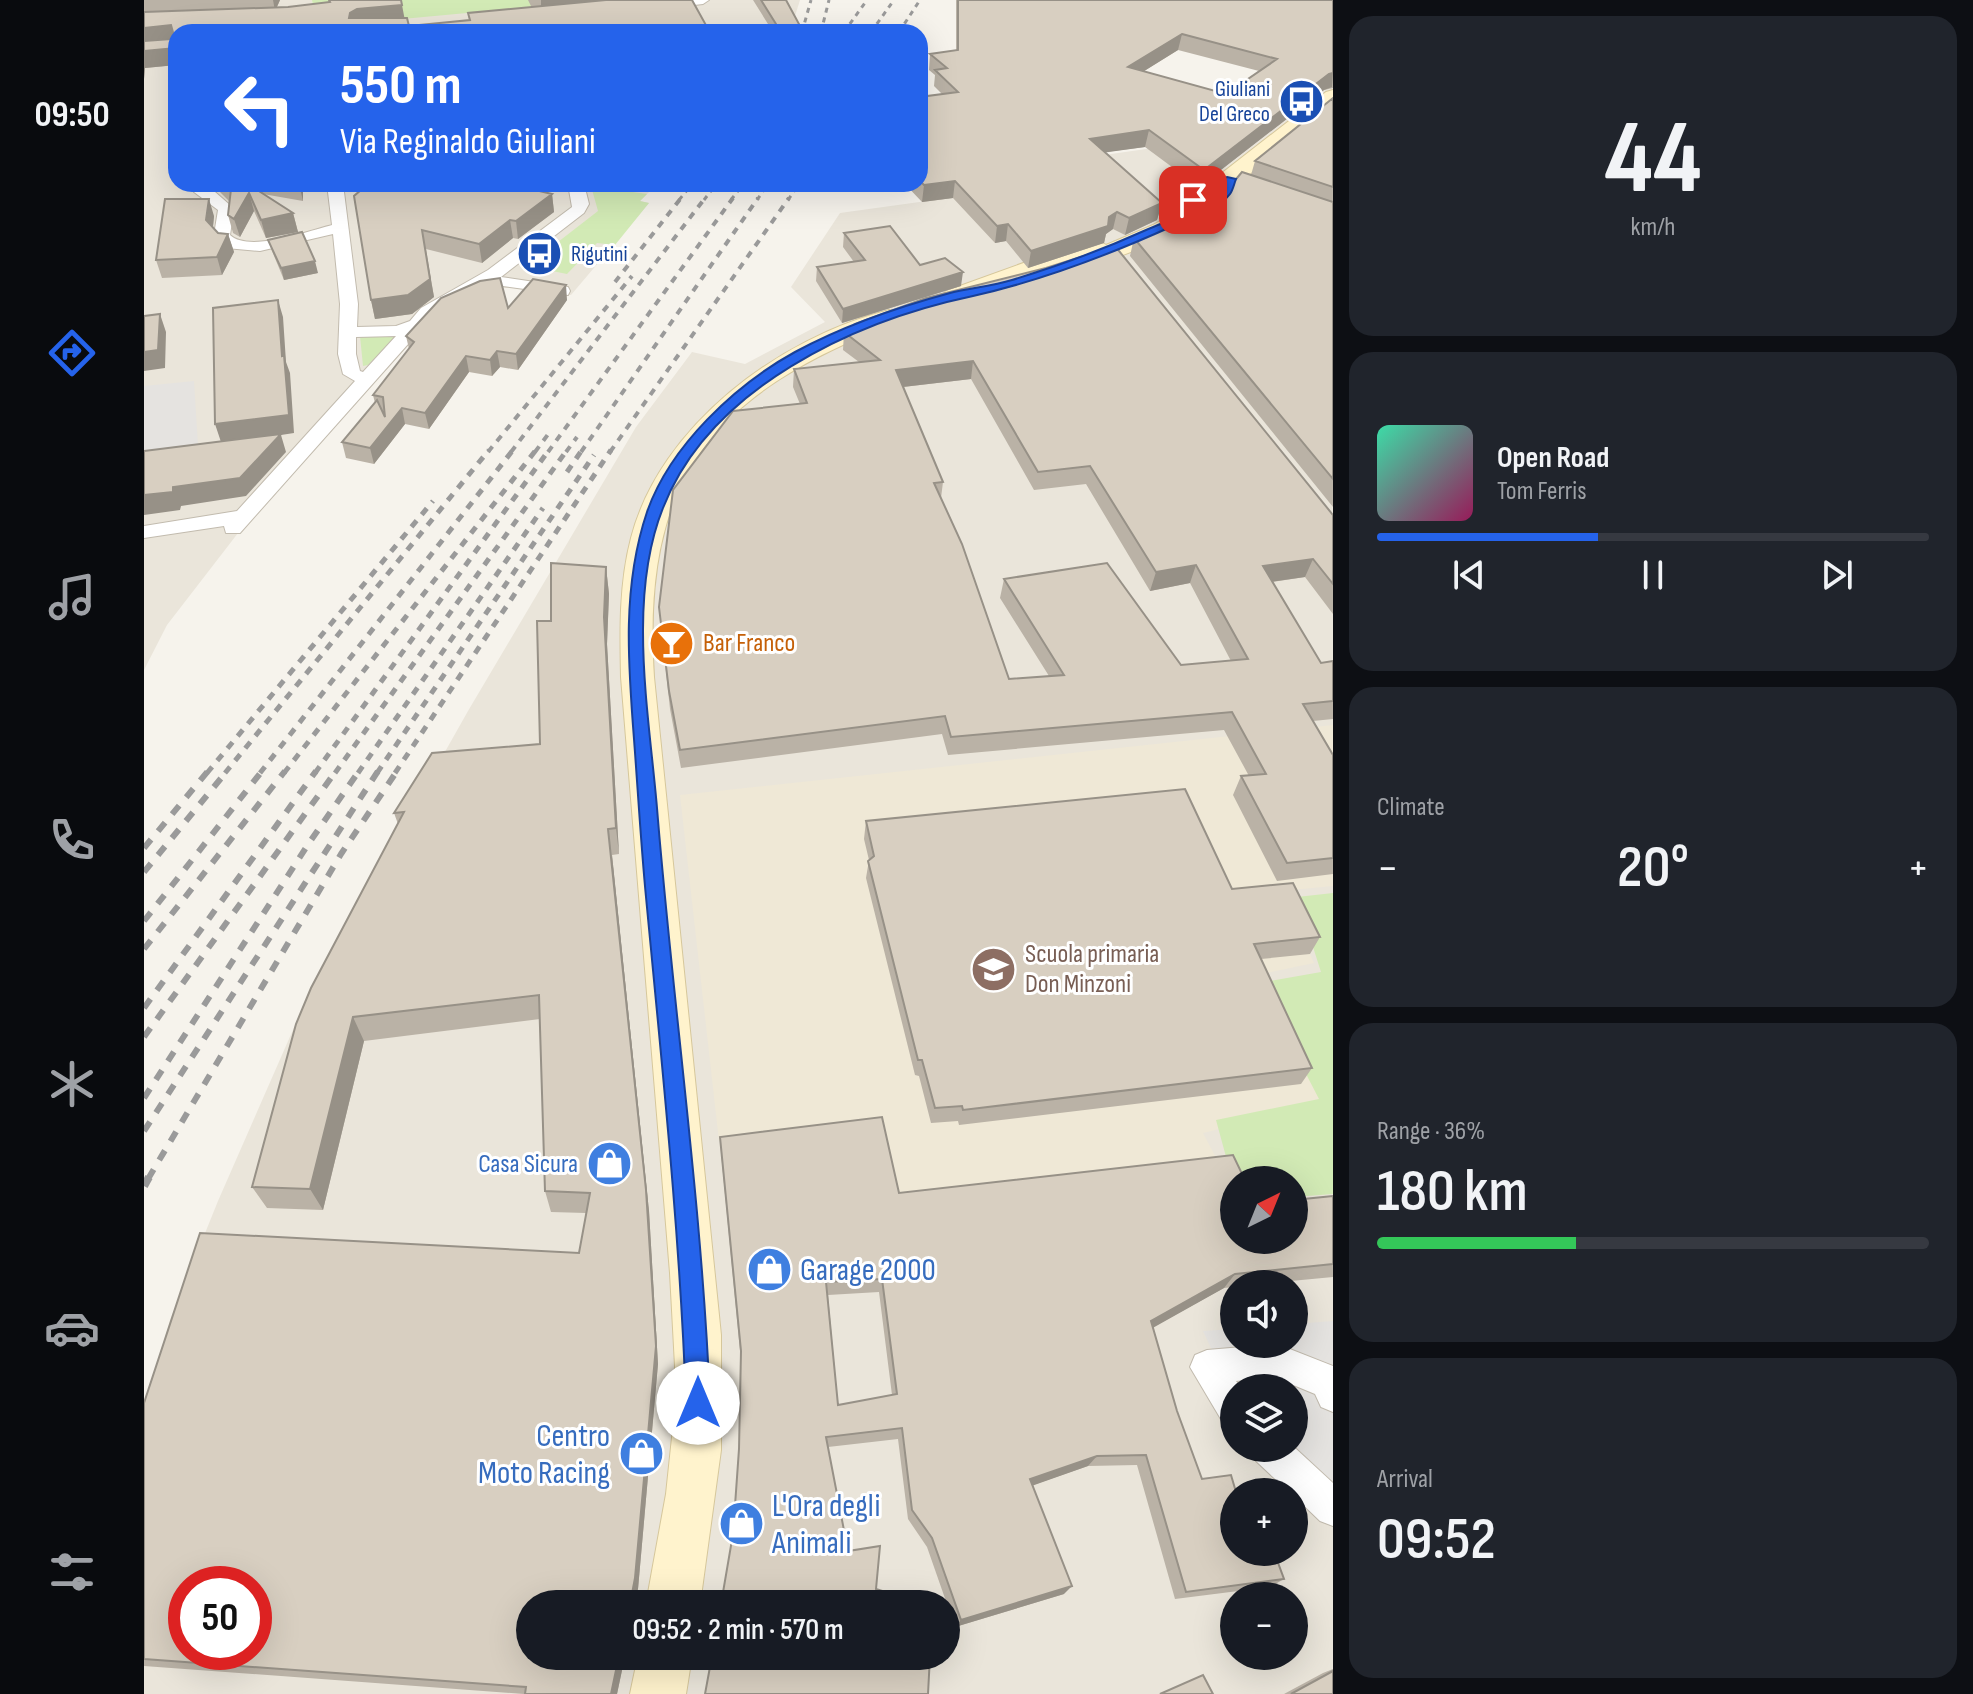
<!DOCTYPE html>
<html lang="en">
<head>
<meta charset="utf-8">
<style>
	body { margin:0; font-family:"Sofia Sans Condensed",sans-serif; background:#20242c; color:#f1f3f6; height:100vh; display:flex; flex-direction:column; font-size:30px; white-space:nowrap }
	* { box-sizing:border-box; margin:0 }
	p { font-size:26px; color:#9ea1a6 }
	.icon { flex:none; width:44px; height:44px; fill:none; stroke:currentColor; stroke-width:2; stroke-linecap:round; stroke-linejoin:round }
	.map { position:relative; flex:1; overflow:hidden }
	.panel { display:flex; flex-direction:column; gap:16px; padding:16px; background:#0d0f14; width:640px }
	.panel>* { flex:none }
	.hud { position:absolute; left:24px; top:24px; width:760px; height:168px; border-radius:24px; box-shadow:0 8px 32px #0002; background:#2563eb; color:#fff; overflow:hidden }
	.needle { width:52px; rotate:43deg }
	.tools { position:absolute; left:1076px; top:1166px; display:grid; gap:16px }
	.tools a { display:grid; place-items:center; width:88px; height:88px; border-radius:50%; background:#171b24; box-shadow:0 8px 32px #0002; font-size:40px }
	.speed { position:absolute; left:24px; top:1566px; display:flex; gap:16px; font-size:40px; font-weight:700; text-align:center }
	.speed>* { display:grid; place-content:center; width:104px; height:104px; border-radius:50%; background:#171b24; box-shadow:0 8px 32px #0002; line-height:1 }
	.speed .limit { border:12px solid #d22; background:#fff; color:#111 }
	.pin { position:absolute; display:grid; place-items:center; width:68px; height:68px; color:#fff; margin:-34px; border-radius:16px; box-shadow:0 4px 12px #0006 }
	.me { position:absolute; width:88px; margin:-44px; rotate:0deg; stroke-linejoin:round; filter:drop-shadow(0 0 6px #0008) }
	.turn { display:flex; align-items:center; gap:28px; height:168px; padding:0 40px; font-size:36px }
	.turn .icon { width:104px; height:104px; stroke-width:2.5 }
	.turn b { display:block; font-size:56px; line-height:68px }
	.big { font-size:60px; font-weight:600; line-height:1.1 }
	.panel .tile { flex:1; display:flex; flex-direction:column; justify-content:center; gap:12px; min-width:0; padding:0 28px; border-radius:24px; background:#20242c }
	.panel .dial { align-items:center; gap:0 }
	.dial b { font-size:104px; line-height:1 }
	.song { display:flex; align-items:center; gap:24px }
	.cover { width:96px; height:96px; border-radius:12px; background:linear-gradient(135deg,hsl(160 70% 55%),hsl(330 70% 35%)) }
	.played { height:8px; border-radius:4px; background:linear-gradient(90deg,#2563eb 40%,#363941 40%) }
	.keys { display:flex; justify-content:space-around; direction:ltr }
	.heat { display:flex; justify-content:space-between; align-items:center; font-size:44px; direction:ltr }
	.charge { height:12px; border-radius:6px; background:linear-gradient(90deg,#34c759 36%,#363941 0) }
	.trip { position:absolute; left:372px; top:1590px; width:444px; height:80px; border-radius:40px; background:#171b24; box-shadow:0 8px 32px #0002; font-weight:600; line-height:80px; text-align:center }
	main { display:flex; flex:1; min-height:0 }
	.menu { display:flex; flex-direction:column; width:144px; justify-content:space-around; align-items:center; background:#090b0e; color:#9ea1a6 }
	.menu .icon { width:56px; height:56px }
	.menu .active { color:#2563eb }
	.menu b { font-size:36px; color:#f1f3f6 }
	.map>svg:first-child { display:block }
	.residential { fill:#eae5da; fill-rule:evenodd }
	.education { fill:#efe8d6 }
	.green { fill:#d2eab5 }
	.parking { fill:#e5e3e0 }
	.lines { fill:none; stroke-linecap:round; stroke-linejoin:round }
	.minor-casing { stroke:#c2bbae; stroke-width:2 }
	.secondary-casing { stroke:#d6c79b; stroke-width:2 }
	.minor { fill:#fff; fill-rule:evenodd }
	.secondary { fill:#fff3cd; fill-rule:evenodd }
	.rail-far4 { stroke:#9a9a9a; stroke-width:3; stroke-dasharray:5 5; stroke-linecap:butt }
	.rail-far3 { stroke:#9a9a9a; stroke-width:4; stroke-dasharray:7 7; stroke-linecap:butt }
	.rail-far2 { stroke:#9a9a9a; stroke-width:5; stroke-dasharray:8 8; stroke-linecap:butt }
	.rail-far1 { stroke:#9a9a9a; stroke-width:6; stroke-dasharray:11 11; stroke-linecap:butt }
	.rail { stroke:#9a9a9a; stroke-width:8; stroke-dasharray:14 14; stroke-linecap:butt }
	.wall { fill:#bab2a6; fill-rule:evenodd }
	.shaded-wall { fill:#979187 }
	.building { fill:#d8cfc1; stroke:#979187; stroke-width:2; fill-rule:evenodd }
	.route { fill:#2563eb; stroke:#184099; stroke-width:2 }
	.labels { text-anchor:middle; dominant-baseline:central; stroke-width:6; stroke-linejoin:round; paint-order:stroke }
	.far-transit-label { font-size:22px; fill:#164399; stroke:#fff; text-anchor:end }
	.food-label { font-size:26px; fill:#c56008; stroke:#fff; text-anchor:start }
	.education-label { font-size:26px; fill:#785e54; stroke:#fff; text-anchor:start }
	.shop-label { font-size:26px; fill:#366cbe; stroke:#fff; text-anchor:end }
	.near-shop-label { font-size:32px; fill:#366cbe; stroke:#fff; text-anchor:start }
</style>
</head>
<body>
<main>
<nav class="menu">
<b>09:50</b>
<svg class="icon active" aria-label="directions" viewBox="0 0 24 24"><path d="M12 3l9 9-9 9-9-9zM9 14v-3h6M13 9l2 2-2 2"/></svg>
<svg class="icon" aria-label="music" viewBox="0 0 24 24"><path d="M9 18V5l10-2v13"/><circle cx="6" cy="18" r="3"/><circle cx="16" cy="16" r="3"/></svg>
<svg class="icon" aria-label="phone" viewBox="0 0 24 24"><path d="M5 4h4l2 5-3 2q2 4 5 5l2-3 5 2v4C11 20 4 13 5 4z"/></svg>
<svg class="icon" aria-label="climate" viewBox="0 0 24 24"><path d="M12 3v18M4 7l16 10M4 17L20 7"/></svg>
<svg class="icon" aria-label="car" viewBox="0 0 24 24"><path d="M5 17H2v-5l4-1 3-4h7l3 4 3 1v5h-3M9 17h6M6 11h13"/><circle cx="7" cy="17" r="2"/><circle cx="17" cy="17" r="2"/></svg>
<svg class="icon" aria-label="filters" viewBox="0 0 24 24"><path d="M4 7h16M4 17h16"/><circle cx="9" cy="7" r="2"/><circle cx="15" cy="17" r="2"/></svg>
</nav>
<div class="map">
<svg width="1189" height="1694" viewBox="0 0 1189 1694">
	<rect width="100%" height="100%" fill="#f6f3ec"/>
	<path class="residential" d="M0 0H168L171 27 395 0H656L646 32H32V184H513L496 201 505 203 427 295 381 286 342 290 296 311 101 524 23 625 0 670Z
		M1189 78V1694H0V1409L26 1320 74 1201 166 991 324 711 492 427 548 352 601 364 681 322 647 287 696 213 862 190 1006 214 1018 205 960 155 1065 140ZM1090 1180H1150V1240H1090ZM1090 1284H1150V1344H1090ZM1090 1388H1150V1448H1090ZM1090 1492H1150V1552H1090ZM42 1584H110V1652H42ZM1090 1596H1150V1656H1090ZM386 1604H802V1656H386Z"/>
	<path class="education" d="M1189 725V886L1137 891 1170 963 1118 974 1181 1104 1059 1133 1079 1171 755 1207 733 1122 575 1141 536 795Z"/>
	<path class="green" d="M168 0H395L398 6 172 27Z
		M447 186 503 194 496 201 505 203 471 245 453 243 423 274 383 266 454 211Z
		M254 335 224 365 219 366 216 336Z
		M1189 893V1194L1150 1197V1180H1090V1186L1072 1120 1175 1099 1115 983 1177 972 1153 897Z"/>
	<path class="parking" d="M50 381 54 445 0 452V386Z
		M1189 1321V1490L1150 1448V1388H1090L1075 1365 1059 1331 1090 1329V1344H1150V1324Z"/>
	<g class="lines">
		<defs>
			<path id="minor" d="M565 0 559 4 515 9 509 5 527 0Z
				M46 184H62L87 206 90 209 86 235C105 253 164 231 188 225L183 184H199L214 304 213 327 252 326 266 321 277 308 344 270 428 207 424 184H440L445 204 440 213 357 277 424 287 426 291 424 295 344 284 289 316 96 533H82L80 526 0 538V526L93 511 211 381 199 374 194 354 196 304 189 234 116 251 82 248 70 235 74 210 50 192ZM252 336 219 372 216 371 212 354V337Z
				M1133 1344 1189 1366V1412L1177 1407 1171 1394 1130 1377 1092 1381 1097 1388H1090V1427L1078 1421 1046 1367 1051 1355 1063 1350Z
				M1150 1447 1189 1483V1526L1176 1521 1150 1496V1492H1145L1112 1461 1107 1448Z"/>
			<path id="secondary" d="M1189 90V106L1095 183C1067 227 985 253 937 270H921L918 265 810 303 802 301 798 296 802 291 943 240 951 238 962 245 1009 225 1060 196 1055 191 1182 92Z
				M745 310 753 312 757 317 753 322C570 393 497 475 510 677L577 1335V1450L556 1604H502L522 1494 529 1428 531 1366 526 1273 477 677C476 631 475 584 487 538 516 426 636 337 745 310Z
				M494 1656H548L542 1694H486Z"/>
		</defs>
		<use href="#minor" class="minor-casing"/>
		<use href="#secondary" class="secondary-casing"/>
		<use href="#minor" class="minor"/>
		<use href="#secondary" class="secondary"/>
		<path class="rail-far4" d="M658 32 667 0
			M677 32 685 0
			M700 32 723 0
			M727 32 750 0
			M755 32 776 0
			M535 200 548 184
			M560 200 572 184
			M587 200 599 184
			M613 200 624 184
			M644 200 655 184"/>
		<path class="rail-far3" d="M471 282 537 198
			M344 452 488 276
			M367 452 561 198
			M391 452 405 433
			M404 452 589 198
			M422 452 433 437
			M437 452 614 198
			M466 452 645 198"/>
		<path class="rail-far2" d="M423 472 438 450
			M63 773 289 501
			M81 773 345 450
			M116 773 369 450
			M140 773 392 450
			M171 773 405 450
			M191 773 423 450
			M214 773 399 508
			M233 773 450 455
			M251 773 467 450"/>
		<path class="rail-far1" d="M0 848 64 771
			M0 872 83 771
			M0 921 118 771
			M0 949 141 771
			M0 1008 172 771
			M0 1037 192 771
			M0 1098 165 843 215 771
			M0 1131 234 771
			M4 1179 197 854 253 771"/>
		<path class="rail" d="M0 1186 5 1177"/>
	</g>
	<path class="wall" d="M0 0H136L133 7 261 18 265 26 325 20 324 13 390 7 387 6 384 0H548L563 27 32 32V65L1 68 0 79Z
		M609 0H642L655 24V32H629Z
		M812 0H1189V88L1180 90 1055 187 1001 147 961 152 1018 203 1013 220 981 235 969 229 962 234 960 243 884 268 862 241 851 243 809 198 778 202 761 184H776V97L798 94 790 86 791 75 785 70 786 54 812 50ZM1034 50 1115 71 1082 94 1000 71Z
		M1189 98V507L986 256 990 238 1059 205 1107 175 1111 161Z
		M73 184H159V201L119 194 149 213 154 232 122 238 110 211 96 237 89 233 84 215 85 201 76 192Z
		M224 184 385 189 408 194 410 212 374 239 369 238 338 263 282 249 290 297 268 314 231 319 227 300Z
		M70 216 69 227 74 233 84 234 90 252 78 275 18 278 12 260Z
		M700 233 776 265 817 286 698 323 672 281 673 267 710 262 699 247Z
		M124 240 174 273 140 280 128 251Z
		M782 298 1189 515V614L1161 577 1128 582 1177 663 1189 661V719L1169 721 1189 755V874L1133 881 1089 795 1097 776H1105L1080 730 804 755 798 734 537 768 526 709 515 607 656 404 649 387 650 369 715 362 699 350 700 332 711 328V324ZM827 379 890 490 942 484 1006 591 1046 583 1087 661 1037 665 860 579 856 598 905 676 865 679 797 498 799 482 759 387Z
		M423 300 374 370 356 367 348 376 325 372 285 429 261 424 230 464 202 458 198 442 231 403 229 395 265 349 262 336 364 308Z
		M462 567 465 594 463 644 475 854 468 855 505 1211 514 1364 494 1589 386 1656H481L473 1694H380L0 1666V1403L435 1253 442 1213 407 1212 401 1191 396 1019 220 1041 179 1210 123 1208 108 1187 254 824 250 813 396 744 407 621Z
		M722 821 1088 889 1176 937 1166 954 1117 959 1168 1068 1157 1084 815 1125 814 1121 787 1123 775 1076 771 1075 722 878 725 860 720 839Z
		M576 1137 755 1193 1090 1240 1189 1196V1277L1115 1284H1090V1287L1080 1288 1009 1327 1033 1411 1058 1479 1090 1552 1140 1579 1126 1587 1031 1599 993 1465 944 1466 889 1485 920 1594 811 1627 783 1547 764 1519 754 1439 684 1447 704 1551 732 1589 748 1604 589 1534 595 1449 597 1361 577 1153ZM735 1292 748 1395 694 1405 684 1295Z
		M1189 1669V1694H1140L1179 1673Z"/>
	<path class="shaded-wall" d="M129 0H136L131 11Z
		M397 0H501L397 8Z
		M258 5 261 21 205 18 206 13 213 9Z
		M655 24V32H641Z
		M27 25 32 41 0 45V28Z
		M1038 34 1034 50 981 83 984 67Z
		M32 48V65L1 68 0 79V51Z
		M1189 73 1188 87 1180 90 1055 187 1060 170 1185 74Z
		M1005 130 1001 147 943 155 946 139Z
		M811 181 809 198 778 202 780 185Z
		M155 184H159V201Z
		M346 184H407L348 197Z
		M105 193 110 211 96 237 90 219Z
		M408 194 410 212 374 239 372 221Z
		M65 199 70 216 68 237 62 220Z
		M1018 203 1013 220 981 235 985 218Z
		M973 212 969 229 962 234 960 243 884 268 887 251 965 217Z
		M149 213 154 232 122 238 117 220Z
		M366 220 369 238 338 263 335 244Z
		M864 224 862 241 851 243 853 226Z
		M278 230 290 297 268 314 231 319 227 300Z
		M84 234 90 252 78 275 73 257Z
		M171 261 174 273 140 280 137 268Z
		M819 272 817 286 698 323 699 309Z
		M422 285 423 300 374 370 372 354Z
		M134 300 139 317 142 362 146 373 150 433 137 435 142 452 102 496 37 506 36 510 0 515V495L29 487 77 442 71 424 138 356Z
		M16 314 22 332 21 368 0 371V352Z
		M353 351 356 367 348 376 346 360Z
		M322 356 325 372 285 429 281 413Z
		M829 361 827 379 750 388 752 370Z
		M258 408 261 424 230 464 226 448Z
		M1169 559 1161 577 1112 584 1119 566Z
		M1052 565 1046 583 1006 591 1012 572Z
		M462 567 465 594 463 644 475 854 472 828 460 617Z
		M468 855 505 1211 514 1364 494 1589 491 1604H486Z
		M209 1017 220 1041 179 1210 166 1189Z
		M1091 1274 1080 1288 998 1334 1007 1321Z
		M953 1456 944 1466 879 1489 886 1479Z
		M928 1586 920 1594 811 1627 817 1620Z
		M475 1656H481L473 1694H467Z"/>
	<path class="building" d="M185 0H257L258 5 213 9 206 13 205 18H263L265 26 326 20 324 13 462 0H548L563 27 561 32H32V48L0 51V41L27 39 30 36 27 25 0 28V12L144 7 186 2Z
		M617 0H642L655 24 641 32H637Z
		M814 0H1189V73L1185 74 1060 170 1005 130 946 139 1018 203 985 218 973 212 965 217 964 226 887 251 864 224 853 226 811 181 780 185 776 181V97L814 92 791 70 803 68 786 54 814 50ZM1038 34 1133 59 1082 94 984 67Z
		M1189 98V187L1111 161Z
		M1098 172 1189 202V479L990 238 1059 205 1083 190Z
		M81 184H104L149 213 117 220 105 193 90 219 84 215 87 189Z
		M224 184H366L408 194 372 221 366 220 335 244 278 230 286 279 264 295 227 300 210 196Z
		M21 199H65L62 220 74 233 84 234 73 257 12 260Z
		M746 226 776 265 801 258 819 272 699 309 673 267 721 260 700 233Z
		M158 232 171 261 137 268 124 240Z
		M971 246 1189 515V584L1169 559 1119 566 1177 663 1189 661V701L1159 704 1189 755V858L1143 863 1097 776 1122 774 1088 712 807 737 801 716 536 750 525 691 515 607 529 490 589 411 663 403 650 369 736 360 700 332 713 327 711 324 782 298 902 268ZM829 361 894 472 946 466 1012 572 1052 565 1104 659 1037 665 963 563 860 579 920 675 865 679 818 544 790 483 799 482 752 370Z
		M356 278 364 308 389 279 422 285 372 354 353 351 346 360 322 356 281 413 258 408 226 448 198 442 233 400 241 417 239 397 229 395 270 342 262 336 297 298 336 281Z
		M134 300 138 356 140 355 145 415 71 424 69 308Z
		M16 314 14 350 0 352V316Z
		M137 434 96 478 29 487V492L0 495V451Z
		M407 563 462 567 460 617 472 828 464 829 502 1190 512 1346 491 1578 486 1604H386V1656H475L467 1694H381L382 1687 0 1659V1403L56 1233 435 1253 446 1193 401 1191 395 995 209 1017 166 1189 108 1187 152 1024 167 988 260 812 250 813 288 753 396 744 393 621H407ZM42 1584H110V1652H42Z
		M1041 789 1088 889 1149 883 1176 937 1110 944 1168 1068 819 1110 818 1106 791 1108 778 1060H774L724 861 730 856 722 821Z
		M738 1117 755 1193 1089 1155 1101 1180H1090V1240H1150V1200L1189 1196V1264L1091 1274 1007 1321 1033 1411 1058 1479 1087 1475 1092 1492H1090V1552H1130L1140 1579 1042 1592 1002 1455 953 1456 886 1479 928 1586 817 1620 788 1538 768 1510 758 1428 682 1437 704 1551 736 1546 732 1589 748 1594V1604H577L589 1534 595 1449 597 1351 576 1137ZM738 1279 753 1394 694 1405 682 1282Z
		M568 1656H786L784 1694H561Z
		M1189 1671V1694H1147Z
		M1059 1675 1069 1694H1016Z"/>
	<path class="route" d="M1083 177 1092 179C1090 184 1089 190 1086 194 1074 210 1049 218 1031 225 965 255 900 280 829 296 710 321 566 388 519 508 483 598 505 714 513 808 529 1007 558 1204 566 1403L563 1411 554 1415 546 1411 542 1403C536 1234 518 1066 502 897 497 845 494 792 490 739 484 663 478 586 503 512 526 446 591 385 651 352 699 326 754 307 806 293 827 288 848 286 868 280 914 266 958 250 1002 230 1027 219 1058 210 1077 189L1053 202H1046V198Z"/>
	<defs>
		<symbol id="bus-disc" viewBox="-11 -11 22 22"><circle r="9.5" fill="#1a4fb4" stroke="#fff"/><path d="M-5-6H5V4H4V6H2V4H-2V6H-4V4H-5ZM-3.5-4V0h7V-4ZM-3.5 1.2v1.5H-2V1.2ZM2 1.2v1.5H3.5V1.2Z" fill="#fff"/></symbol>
		<symbol id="bar-disc" viewBox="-11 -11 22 22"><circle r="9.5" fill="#e8710a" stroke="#fff"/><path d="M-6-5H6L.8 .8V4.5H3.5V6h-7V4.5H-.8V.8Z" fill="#fff"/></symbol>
		<symbol id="school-disc" viewBox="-11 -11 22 22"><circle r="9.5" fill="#8d6e63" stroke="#fff"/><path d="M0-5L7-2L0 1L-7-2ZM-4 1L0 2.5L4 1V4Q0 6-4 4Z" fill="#fff"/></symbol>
		<symbol id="shop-disc" viewBox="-11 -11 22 22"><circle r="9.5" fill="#3f7fe0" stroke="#fff"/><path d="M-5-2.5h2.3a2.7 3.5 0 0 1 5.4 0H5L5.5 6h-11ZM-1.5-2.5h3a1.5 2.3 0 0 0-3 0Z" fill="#fff"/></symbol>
	</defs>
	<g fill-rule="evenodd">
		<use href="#bus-disc" x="1132" y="76" width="51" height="51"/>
		<use href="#bus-disc" x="370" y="228" width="51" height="51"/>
		<use href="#bar-disc" x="502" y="618" width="51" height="51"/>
		<use href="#school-disc" x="824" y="944" width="51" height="51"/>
		<use href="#shop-disc" x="440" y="1138" width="51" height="51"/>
		<use href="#shop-disc" x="600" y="1244" width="51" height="51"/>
		<use href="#shop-disc" x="472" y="1428" width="51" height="51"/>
		<use href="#shop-disc" x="572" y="1498" width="51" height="51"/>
	</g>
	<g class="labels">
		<g class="far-transit-label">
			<text x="1126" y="89">Giuliani<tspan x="1126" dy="25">Del Greco</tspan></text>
			<text x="427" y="254" text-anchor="start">Rigutini</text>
		</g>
		<g class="food-label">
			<text x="559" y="643">Bar Franco</text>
		</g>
		<g class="education-label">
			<text x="881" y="954">Scuola primaria<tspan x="881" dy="30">Don Minzoni</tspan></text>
		</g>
		<g class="shop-label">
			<text x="434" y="1164">Casa Sicura</text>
		</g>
		<g class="near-shop-label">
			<text x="656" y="1270">Garage 2000</text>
			<text x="466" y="1436" text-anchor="end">Centro<tspan x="466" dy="37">Moto Racing</tspan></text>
			<text x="628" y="1506">L'Ora degli<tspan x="628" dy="37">Animali</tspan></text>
		</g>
	</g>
</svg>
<div class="tools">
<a><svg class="needle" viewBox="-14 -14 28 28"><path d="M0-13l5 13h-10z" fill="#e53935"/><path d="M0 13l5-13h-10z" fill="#9ea1a6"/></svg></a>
<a><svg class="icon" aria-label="sound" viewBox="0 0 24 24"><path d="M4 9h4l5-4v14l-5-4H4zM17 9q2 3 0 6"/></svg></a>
<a><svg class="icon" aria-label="layers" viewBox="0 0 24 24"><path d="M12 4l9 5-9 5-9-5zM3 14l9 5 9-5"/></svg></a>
<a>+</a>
<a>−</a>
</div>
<div class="speed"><div class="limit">50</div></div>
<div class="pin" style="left:1049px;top:200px;background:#d93025"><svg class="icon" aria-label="arrive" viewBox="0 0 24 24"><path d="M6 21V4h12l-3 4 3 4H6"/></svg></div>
<svg class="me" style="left:554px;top:1403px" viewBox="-20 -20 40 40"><circle r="19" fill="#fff"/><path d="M0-13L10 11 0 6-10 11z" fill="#2563eb"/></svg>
<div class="trip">09:52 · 2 min · 570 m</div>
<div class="hud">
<div class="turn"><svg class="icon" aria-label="left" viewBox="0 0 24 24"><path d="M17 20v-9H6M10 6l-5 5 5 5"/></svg><div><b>550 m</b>Via Reginaldo Giuliani</div></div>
</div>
</div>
<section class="panel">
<div class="tile dial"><b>44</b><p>km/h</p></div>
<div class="tile">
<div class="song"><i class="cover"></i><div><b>Open Road</b><p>Tom Ferris</p></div></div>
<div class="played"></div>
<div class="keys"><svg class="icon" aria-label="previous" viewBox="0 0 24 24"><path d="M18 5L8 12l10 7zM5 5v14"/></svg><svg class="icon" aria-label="pause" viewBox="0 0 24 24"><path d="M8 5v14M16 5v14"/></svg><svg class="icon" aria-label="next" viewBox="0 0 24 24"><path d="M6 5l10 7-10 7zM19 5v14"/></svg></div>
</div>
<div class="tile"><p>Climate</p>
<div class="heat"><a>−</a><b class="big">20°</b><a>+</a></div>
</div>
<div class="tile"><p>Range · 36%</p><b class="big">180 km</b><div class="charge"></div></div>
<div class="tile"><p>Arrival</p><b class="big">09:52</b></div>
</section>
</main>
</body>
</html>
